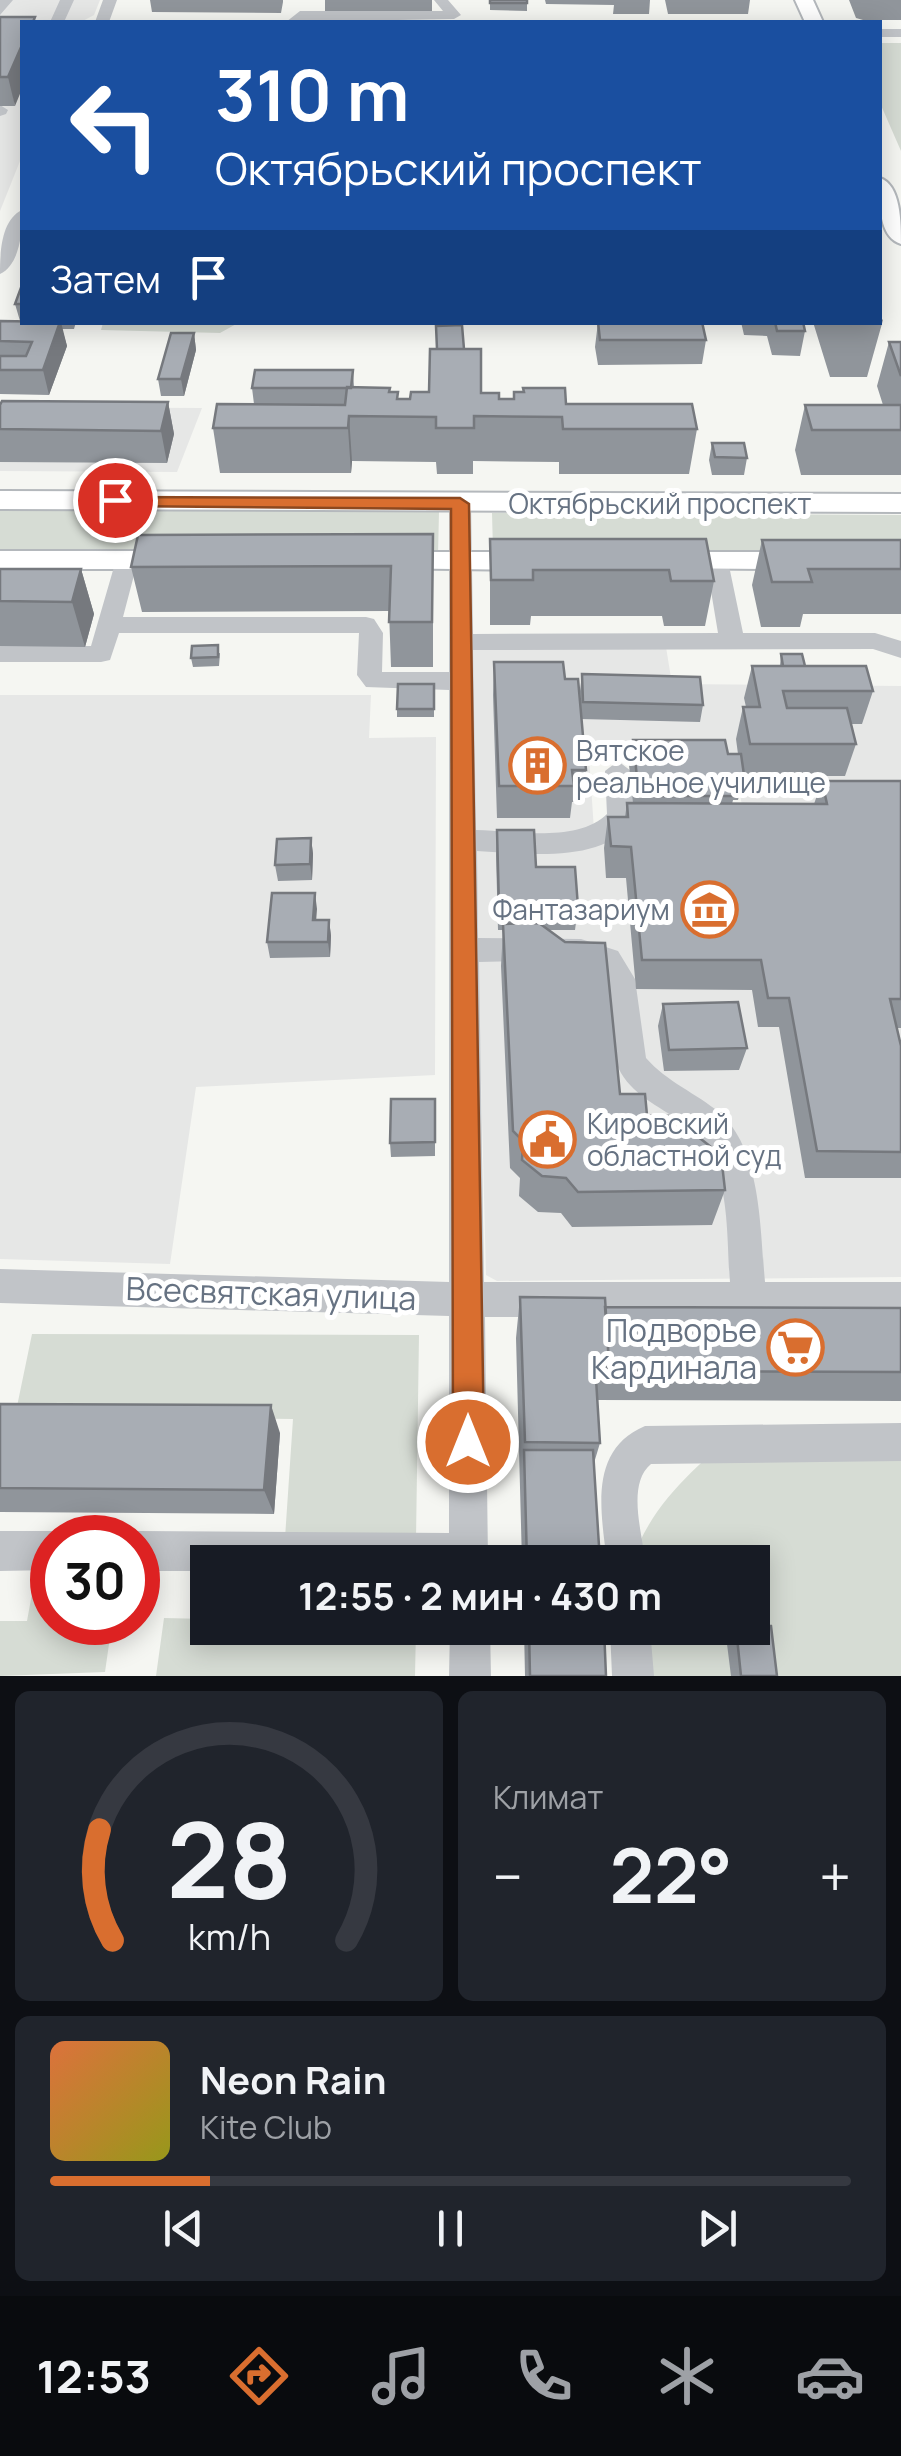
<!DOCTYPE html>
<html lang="ru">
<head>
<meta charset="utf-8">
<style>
	body { margin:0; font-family:Manrope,sans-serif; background:#20242c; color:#f1f3f6; height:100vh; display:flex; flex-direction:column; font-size:38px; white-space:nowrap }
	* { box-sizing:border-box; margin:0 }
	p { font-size:32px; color:#9ea1a6 }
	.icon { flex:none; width:55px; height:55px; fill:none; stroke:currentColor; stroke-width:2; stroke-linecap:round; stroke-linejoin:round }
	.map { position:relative; height:1676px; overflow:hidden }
	.details { display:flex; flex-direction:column; gap:15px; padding:15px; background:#0d0f14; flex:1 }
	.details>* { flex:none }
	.hud { position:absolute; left:20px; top:20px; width:862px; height:305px; border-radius:0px; box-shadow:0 5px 25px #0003; background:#1a4fa0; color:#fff; overflow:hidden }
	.speed { position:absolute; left:30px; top:1515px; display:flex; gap:20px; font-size:50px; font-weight:700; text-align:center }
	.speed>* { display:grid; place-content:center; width:130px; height:130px; border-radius:50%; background:#171b24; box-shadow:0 5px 25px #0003; line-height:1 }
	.speed .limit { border:15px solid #d22; background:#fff; color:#111 }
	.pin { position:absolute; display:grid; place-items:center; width:85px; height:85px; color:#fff; margin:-42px; border:5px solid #fff; border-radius:50%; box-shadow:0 2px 10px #0007 }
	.me { position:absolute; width:110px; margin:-55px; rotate:0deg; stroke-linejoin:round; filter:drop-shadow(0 0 8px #0008) }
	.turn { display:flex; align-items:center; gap:35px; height:210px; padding:0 30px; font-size:45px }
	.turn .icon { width:130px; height:130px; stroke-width:2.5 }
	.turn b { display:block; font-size:70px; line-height:85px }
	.then { display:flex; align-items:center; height:95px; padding:0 30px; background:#0003; gap:20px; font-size:38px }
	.big { font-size:75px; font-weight:700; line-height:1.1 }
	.details .card { flex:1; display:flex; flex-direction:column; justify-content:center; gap:15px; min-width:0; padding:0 35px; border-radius:15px; background:#20242c }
	.details .dial { align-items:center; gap:0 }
	.dial svg { height:260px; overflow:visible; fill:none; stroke:#363941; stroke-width:7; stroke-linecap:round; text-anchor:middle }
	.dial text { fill:#f1f3f6; stroke:none }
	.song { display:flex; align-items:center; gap:30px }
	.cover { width:120px; height:120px; border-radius:15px; background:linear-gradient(135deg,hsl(20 70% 55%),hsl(60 70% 35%)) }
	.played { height:10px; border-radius:5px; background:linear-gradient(90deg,#d96e2f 20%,#363941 20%) }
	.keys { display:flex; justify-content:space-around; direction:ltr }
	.heat { display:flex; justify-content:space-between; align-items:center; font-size:55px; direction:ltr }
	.details .tiles { flex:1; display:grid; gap:15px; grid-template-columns:1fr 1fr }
	.card:last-child { grid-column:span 2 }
	.trip { position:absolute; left:190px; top:1545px; width:580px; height:100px; border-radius:0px; background:#171b24; box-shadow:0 5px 25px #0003; font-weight:700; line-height:100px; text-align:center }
	.tab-bar { display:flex; height:160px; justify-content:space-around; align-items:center; background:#090b0e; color:#9ea1a6 }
	.tab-bar .icon { width:70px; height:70px }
	.tab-bar .on { color:#d96e2f }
	.tab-bar b { font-size:45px; color:#f1f3f6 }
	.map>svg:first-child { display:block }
	.built { fill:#e6e7e6; fill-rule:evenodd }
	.green { fill:#d6dcd4 }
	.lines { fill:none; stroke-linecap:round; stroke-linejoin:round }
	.major-casing { stroke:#b4b8bc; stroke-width:4 }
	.minor { fill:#c1c4c8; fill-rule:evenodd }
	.major { fill:#fff; fill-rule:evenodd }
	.wall { fill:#90959b }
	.shaded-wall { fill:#76797e }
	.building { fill:#a8adb4; stroke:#76797e; stroke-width:2.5 }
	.route { fill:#d96e2f; stroke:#8d481f; stroke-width:2.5 }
	.labels { text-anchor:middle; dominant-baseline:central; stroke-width:10; stroke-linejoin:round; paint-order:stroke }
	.street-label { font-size:28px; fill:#667282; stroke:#fff }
	.poi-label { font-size:28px; fill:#667282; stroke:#fff; text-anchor:start }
	.near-street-label { font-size:32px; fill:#667282; stroke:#fff }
	.near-poi-label { font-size:32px; fill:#667282; stroke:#fff; text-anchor:end }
</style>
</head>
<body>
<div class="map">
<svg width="901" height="1676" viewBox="0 0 901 1676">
	<rect width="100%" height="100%" fill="#f5f6f2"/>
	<path class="built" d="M0 0H100L94 15 81 22 0 25Z
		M0 42H22V156L0 211Z
		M0 407 202 408 177 472 0 471Z
		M666 647 672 684 901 686V1277L497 1281 486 1275 470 648ZM733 755 746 828 594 830 589 756Z
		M0 695H371L369 738 436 737 435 1075 196 1087 170 1264 0 1259Z"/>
	<path class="green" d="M880 43H901V151L880 103Z
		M103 323V322L238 323 220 333 101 330Z
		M0 508 439 512 438 555 0 550Z
		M492 513 901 515V552L493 551Z
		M32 1334 419 1335 416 1539 285 1538 293 1419 15 1416Z
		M743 1426H901V1676H615L612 1628H752V1562H632C650 1504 699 1464 743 1426Z
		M33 1588H52V1622L112 1623 105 1672 0 1676V1621H27Z
		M164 1618 207 1619 208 1628H416L415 1676H156Z"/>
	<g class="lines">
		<defs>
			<path id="major" d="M795 0H813L823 22H805Z
				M880 178C901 185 901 223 901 244 877 237 880 198 880 178Z
				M0 491 901 494V512L0 509Z
				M0 551H179L194 560 179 569H0Z
				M386 552H534L549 561 534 570 376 568 371 561Z
				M666 552H901V570L656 568 651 561 656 554Z"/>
		</defs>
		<use href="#major" class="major-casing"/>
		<path class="minor" d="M0 0H13L0 15Z
			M60 0H74L64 22H50Z
			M103 0H117L109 22H95Z
			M434 0H448L461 15 454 19 286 22 300 11H443Z
			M880 29H901V37H880Z
			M0 105 8 110 6 114 0 116Z
			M22 210C23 230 20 265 0 274 0 253 1 220 22 210Z
			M460 496 471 503 473 634 718 633 706 561 717 554 728 561 743 633H875L901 641V658L873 649 473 650 476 830C514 831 578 843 607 814L605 771 618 761 631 771 635 817C608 866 523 853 477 851L478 938 581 939 618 951 635 979 646 1058C667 1082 696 1093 720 1113 762 1151 760 1230 765 1282H901V1316L485 1317 488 1562H208V1571H138V1538H124L138 1531 449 1533V1316L0 1303V1269L449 1282V690L366 687 357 675 359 633H119L110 660 101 662H0V646H91L116 560 127 553 138 560 123 617H366L374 619 383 633 382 672H449V503ZM517 961 581 963 604 976C613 1009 603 1041 621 1073 635 1097 664 1109 686 1125 732 1158 726 1232 730 1282H484L479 962Z
			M901 1423V1461L651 1464C626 1485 643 1534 645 1562H607C601 1512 588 1450 645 1426Z
			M0 1531H52L66 1538H52V1570L0 1571Z
			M450 1628H490L491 1676H449Z
			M610 1628H650L654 1676H612Z"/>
		<use href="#major" class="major"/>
	</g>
	<path class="wall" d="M150 0H283V2L281 13 152 12Z
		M325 0H432V11H325Z
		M490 0H527V11L490 10Z
		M545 0H650L649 14H613L614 5 546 4Z
		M665 0H750L748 14H668Z
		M849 0H901V20H863L856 18Z
		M0 17 15 106H0Z
		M22 285V322H76L74 329H62L67 346 49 395 0 394V321H20L15 304Z
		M880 317 883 320 867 377H830L813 322H880Z
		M598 322 706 340 702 364 598 365 595 347Z
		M741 322H803L805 331 800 356 772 355 767 336 744 335Z
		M194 333 196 350 184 396H161L158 379Z
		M889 342H901V475H801L795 450 805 405H883L877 386Z
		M464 349 481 393 499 399 566 404 697 429 689 474H559V462L473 461V474H437L436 462 352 461 351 473H220L213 428 254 404 252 388 353 370 354 387 390 392 398 399H410L429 392Z
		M168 402 174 434 167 463 0 462V405Z
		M712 443 747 458 744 475H712L709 460Z
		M433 534V667H391L389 611 142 612 131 567Z
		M490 539H706L714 581 705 626H664L662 616H531L530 625H490Z
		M762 540H901V614H803L800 627H761L752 585Z
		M0 569H81L94 614 85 647 0 646Z
		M220 653 219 666 193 667 191 658Z
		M781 654 805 666 873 691 862 724H851L856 744 845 776H744L738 800H733L732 804H814L822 781H901V1028H897L901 1046V1178H805L779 1027H758L752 990 636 989 626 878H606L604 848 608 817H625L627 803H633L629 765 633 740 728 754H738L736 739 743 707H746L744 698 752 666H780Z
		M494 662 565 679 581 719 580 691 582 674 703 705 700 722 581 719 586 770 582 802H572L570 818H497L493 695Z
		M434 684V717H397V709Z
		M497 830 578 907 575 930H549L620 1094 647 1115 725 1190 712 1225 572 1227 561 1213 538 1212 519 1196 520 1178 510 1168 501 966 503 930H498L496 855Z
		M311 838 313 854 312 880 278 881 275 865Z
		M315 893 316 920H329L331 936 330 957 270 958 267 942Z
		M663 1004 747 1048 739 1070 664 1071 658 1026Z
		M435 1099V1156L391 1157 390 1143Z
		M520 1297 605 1307 901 1308V1401L597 1400 600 1443 594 1463 600 1562H522L516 1338Z
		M0 1404 280 1433 274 1514 0 1512Z
		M524 1628H604L606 1676H525Z
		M734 1628H752L777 1676H731L726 1636Z"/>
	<path class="shaded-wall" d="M22 45V89L15 106 8 77Z
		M61 322 67 346 49 395 43 370Z
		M194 333 196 350 184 396 181 379Z
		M168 402 174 434 167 463 161 431Z
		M349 416 352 461 351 473 348 428Z
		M81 569 94 614 85 647 72 602Z
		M311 838 313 854 312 880 310 864Z
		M315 893 317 909 315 936 313 920Z
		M329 920 331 936 330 957 328 942Z
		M271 1405 280 1433 274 1514 264 1490Z"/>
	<path class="building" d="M490 0H527V3H490Z
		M0 17H35L33 22H22V45L8 77H0Z
		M22 285V304H15Z
		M0 321 60 322 43 370H0V356H26L32 342 0 341Z
		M598 322H702L706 340H600Z
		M775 322H803L805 331H777Z
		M462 325 464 349H437L436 326Z
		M171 333H194L181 379H158Z
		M889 342H901V376Z
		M430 349H481V393H499V399H514V392H524L523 388H565L566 404H692L697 429H563L562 417 474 416V428H436V417L349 416 348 428H213L217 404 345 405 347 387 390 388 389 392H398L397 399H410L411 392H429Z
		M255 370H353L351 388H252Z
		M2 401 168 402 161 431 0 429V405Z
		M805 405H901V430H812Z
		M712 443H744L747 458 715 457Z
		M433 534 432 622H389L391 566 131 567 138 535Z
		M490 539H706L714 581H671L669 570H533V580H491Z
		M762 540H901V569H808L812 582H772Z
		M0 569H81L72 602 0 601Z
		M218 645V657L191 658 192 646Z
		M781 654H802L805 666H783Z
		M494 662H563L565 679H578L586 770H572L574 786H499Z
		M752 666H866L873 691H783L787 708H847L856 744H750L743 707H760Z
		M582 674 700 677 703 705 583 702Z
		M398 684H434V709H397Z
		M633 740H725L728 754H741L744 775 731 776 734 796H639Z
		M822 781H901V999H890L901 1046V1152L817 1151 789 998H768L761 960H642L631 847 611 846 608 817H628L627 803 827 804Z
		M497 830H534L536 867H575L578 907H499Z
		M311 838 310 864 275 865 277 839Z
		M272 893H315L313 920H329L328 942H267Z
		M539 923 565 942 605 943 620 1094H645L647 1115 672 1116 721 1155 725 1190 578 1192 566 1178 542 1176 522 1160 523 1141 513 1131 503 924Z
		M738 1002 747 1048 669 1050 663 1004Z
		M391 1099H435V1142L390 1143Z
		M520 1297 605 1298 609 1363H595L600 1443 525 1442Z
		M605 1307 901 1308V1372L606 1371 609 1363Z
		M0 1404 271 1405 264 1490 0 1488Z
		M524 1450H593L600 1562H527Z
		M752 1626H771L777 1676H741L736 1628H752Z
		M529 1628H604L606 1676H530Z"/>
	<path class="route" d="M109 497 460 498 469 504 484 1442 479 1453 468 1457 458 1453 453 1442 451 509 115 506 106 500Z"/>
	<defs>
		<symbol id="building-ring" viewBox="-11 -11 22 22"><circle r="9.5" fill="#fff" stroke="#d96e2f" stroke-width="1.5"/><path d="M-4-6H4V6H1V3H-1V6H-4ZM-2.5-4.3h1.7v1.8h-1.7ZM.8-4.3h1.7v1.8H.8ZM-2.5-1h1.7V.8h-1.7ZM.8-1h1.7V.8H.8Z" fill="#d96e2f"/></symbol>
		<symbol id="museum-ring" viewBox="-11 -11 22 22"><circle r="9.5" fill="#fff" stroke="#d96e2f" stroke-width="1.5"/><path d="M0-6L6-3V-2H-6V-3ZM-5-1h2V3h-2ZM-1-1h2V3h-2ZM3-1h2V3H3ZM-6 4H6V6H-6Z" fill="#d96e2f"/></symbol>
		<symbol id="civic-ring" viewBox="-11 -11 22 22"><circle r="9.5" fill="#fff" stroke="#d96e2f" stroke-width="1.5"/><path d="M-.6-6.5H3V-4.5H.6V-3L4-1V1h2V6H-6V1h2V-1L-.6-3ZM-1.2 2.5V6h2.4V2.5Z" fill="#d96e2f"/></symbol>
		<symbol id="supermarket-ring" viewBox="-11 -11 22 22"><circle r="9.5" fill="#fff" stroke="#d96e2f" stroke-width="1.5"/><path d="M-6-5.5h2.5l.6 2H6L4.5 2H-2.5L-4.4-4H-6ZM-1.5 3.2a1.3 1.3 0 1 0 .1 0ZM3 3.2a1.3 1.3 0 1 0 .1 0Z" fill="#d96e2f"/></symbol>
	</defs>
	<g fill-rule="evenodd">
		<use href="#building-ring" x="506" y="734" width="63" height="63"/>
		<use href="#museum-ring" x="678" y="878" width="63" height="63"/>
		<use href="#civic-ring" x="516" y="1108" width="63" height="63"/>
		<use href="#supermarket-ring" x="764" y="1316" width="63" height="63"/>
	</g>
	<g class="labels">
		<g class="street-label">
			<text x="660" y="503">Октябрьский проспект</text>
		</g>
		<g class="poi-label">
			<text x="576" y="750">Вятское<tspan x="576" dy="32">реальное училище</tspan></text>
			<text x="670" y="909" text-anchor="end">Фантазариум</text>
			<text x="587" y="1123">Кировский<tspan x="587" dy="32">областной суд</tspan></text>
		</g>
		<g class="near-street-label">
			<text transform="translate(271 1293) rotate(2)">Всесвятская улица</text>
		</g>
		<g class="near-poi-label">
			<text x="757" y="1330">Подворье<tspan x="757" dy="37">Кардинала</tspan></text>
		</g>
	</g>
</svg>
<div class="speed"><div class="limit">30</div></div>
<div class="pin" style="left:115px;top:500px;background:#d93025"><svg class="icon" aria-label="arrive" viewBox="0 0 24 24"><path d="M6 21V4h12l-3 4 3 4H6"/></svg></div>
<svg class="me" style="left:468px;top:1442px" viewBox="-20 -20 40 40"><circle r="17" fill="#d96e2f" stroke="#fff" stroke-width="3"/><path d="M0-11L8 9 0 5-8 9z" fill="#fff"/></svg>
<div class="trip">12:55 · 2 мин · 430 m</div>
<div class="hud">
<div class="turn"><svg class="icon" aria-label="left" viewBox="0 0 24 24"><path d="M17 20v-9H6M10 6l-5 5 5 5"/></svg><div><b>310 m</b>Октябрьский проспект</div></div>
<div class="then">Затем<svg class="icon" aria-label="arrive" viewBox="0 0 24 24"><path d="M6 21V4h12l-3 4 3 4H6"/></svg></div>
</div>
</div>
<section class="details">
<div class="tiles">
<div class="card dial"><svg viewBox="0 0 100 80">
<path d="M14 69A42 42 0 1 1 86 69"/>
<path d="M14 69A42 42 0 0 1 10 35" stroke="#d96e2f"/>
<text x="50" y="56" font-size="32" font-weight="700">28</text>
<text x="50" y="72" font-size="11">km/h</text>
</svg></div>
<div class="card"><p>Климат</p>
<div class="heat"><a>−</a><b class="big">22°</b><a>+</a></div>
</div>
<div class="card">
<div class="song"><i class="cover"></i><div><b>Neon Rain</b><p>Kite Club</p></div></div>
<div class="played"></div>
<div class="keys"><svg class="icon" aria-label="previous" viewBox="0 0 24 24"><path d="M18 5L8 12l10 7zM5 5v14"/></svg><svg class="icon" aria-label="pause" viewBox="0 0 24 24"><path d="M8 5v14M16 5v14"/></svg><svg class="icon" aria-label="next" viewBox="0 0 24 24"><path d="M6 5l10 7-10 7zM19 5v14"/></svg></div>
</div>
</div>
</section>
<nav class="tab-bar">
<b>12:53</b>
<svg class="icon on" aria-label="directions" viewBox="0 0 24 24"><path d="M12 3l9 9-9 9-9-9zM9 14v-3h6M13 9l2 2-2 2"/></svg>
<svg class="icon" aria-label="music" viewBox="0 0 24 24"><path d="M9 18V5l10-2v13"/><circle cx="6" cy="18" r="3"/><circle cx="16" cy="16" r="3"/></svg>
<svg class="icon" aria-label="phone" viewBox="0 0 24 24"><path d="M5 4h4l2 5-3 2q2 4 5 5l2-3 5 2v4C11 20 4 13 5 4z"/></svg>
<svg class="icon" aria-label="climate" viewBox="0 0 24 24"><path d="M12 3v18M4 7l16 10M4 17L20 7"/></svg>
<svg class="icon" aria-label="car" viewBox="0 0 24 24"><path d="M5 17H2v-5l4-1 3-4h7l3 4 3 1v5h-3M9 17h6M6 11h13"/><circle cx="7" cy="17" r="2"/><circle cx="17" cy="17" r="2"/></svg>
</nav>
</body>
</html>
